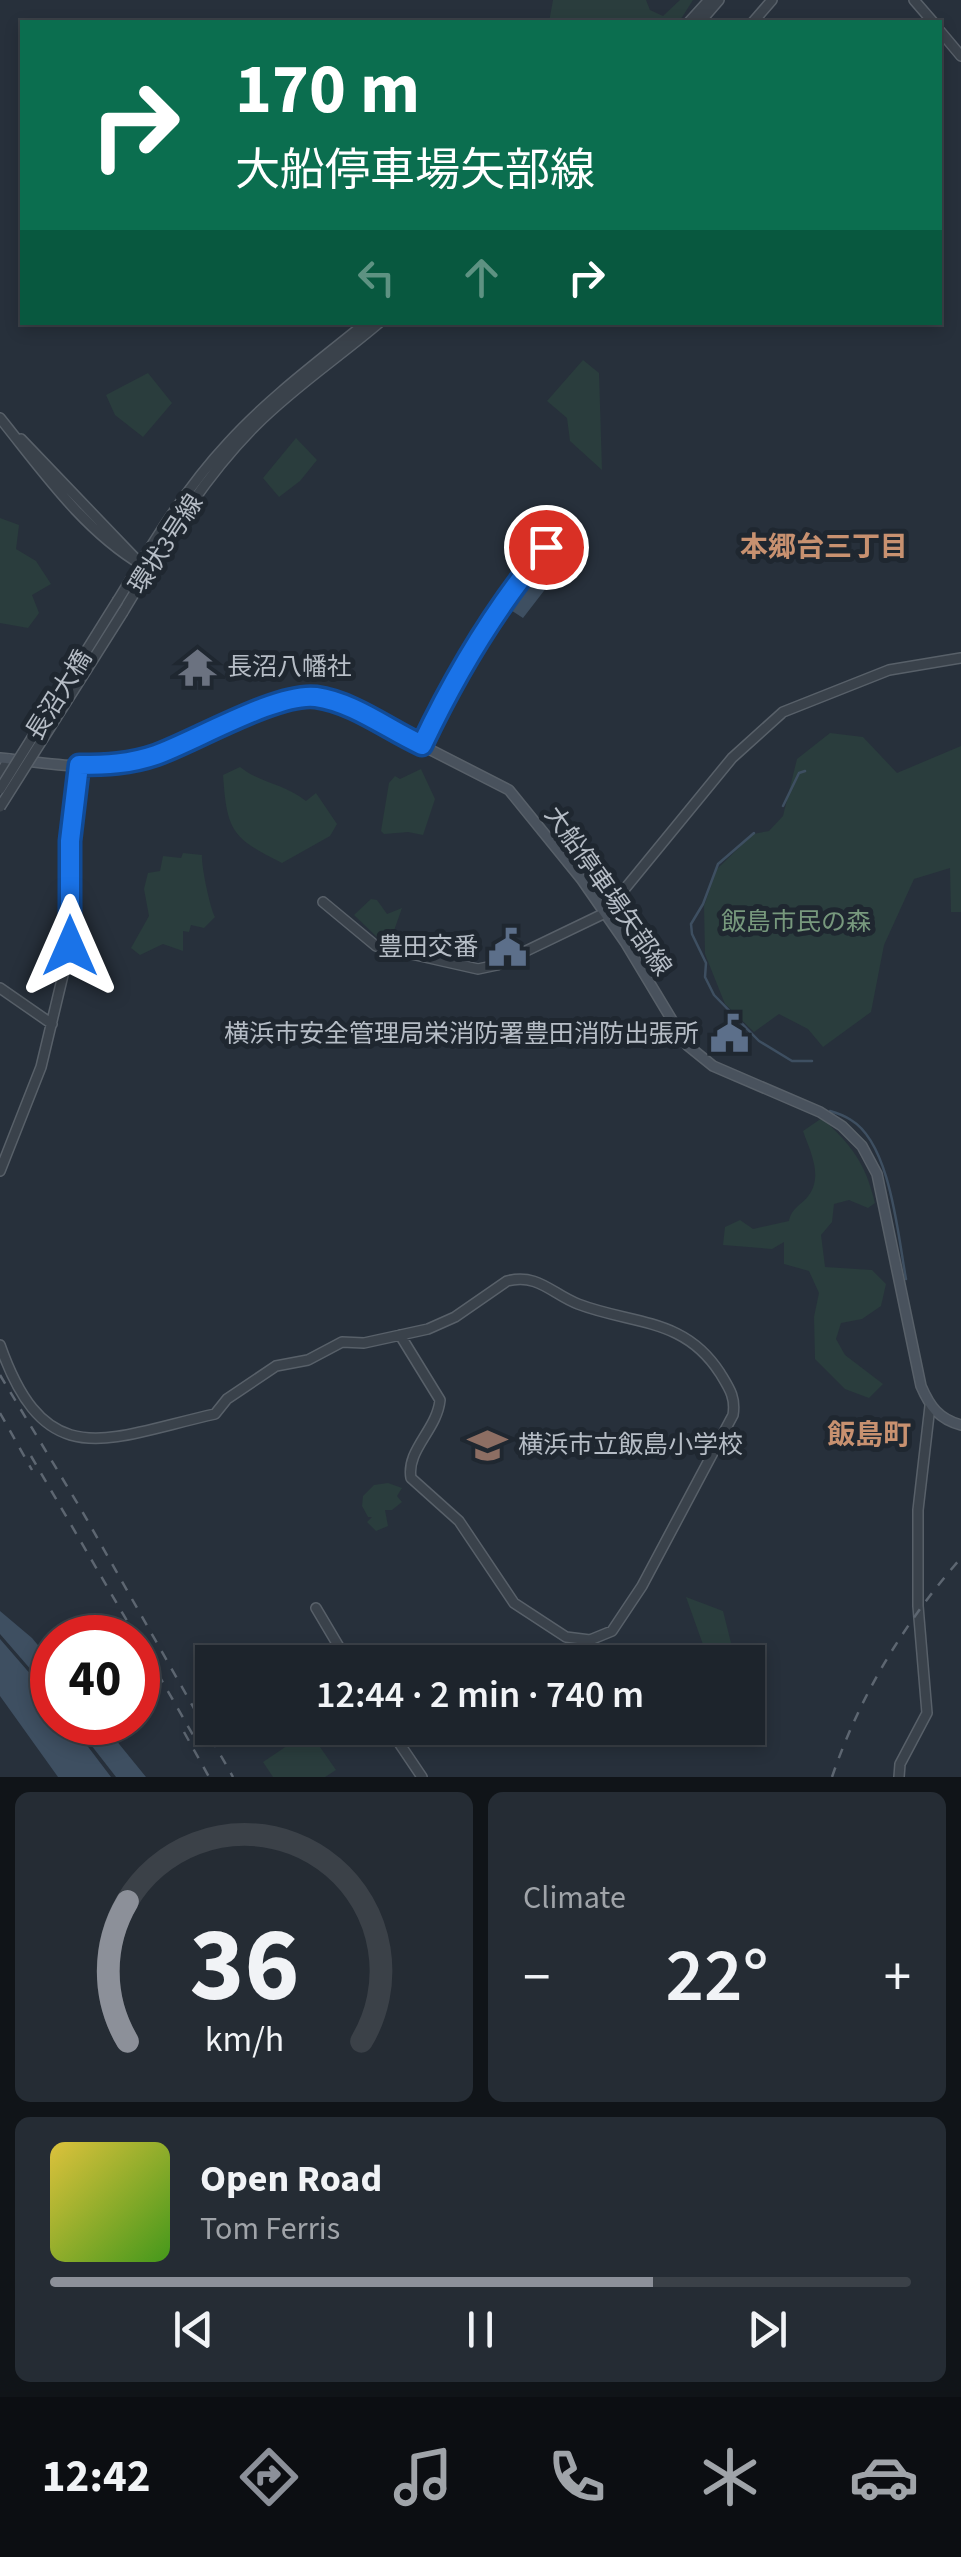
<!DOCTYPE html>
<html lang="en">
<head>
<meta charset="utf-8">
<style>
	body { margin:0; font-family:"Source Sans 3","Noto Sans JP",sans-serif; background:#252c34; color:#f1f3f6; height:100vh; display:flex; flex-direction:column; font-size:38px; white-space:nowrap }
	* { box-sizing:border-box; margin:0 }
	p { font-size:32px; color:#a0a4a9 }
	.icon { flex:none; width:55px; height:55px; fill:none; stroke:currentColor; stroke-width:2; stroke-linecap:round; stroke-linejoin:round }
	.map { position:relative; height:1777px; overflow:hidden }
	.panel { display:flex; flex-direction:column; gap:15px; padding:15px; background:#101418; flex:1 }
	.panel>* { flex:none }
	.top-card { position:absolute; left:20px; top:20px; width:922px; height:305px; border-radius:0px; box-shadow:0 5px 15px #0003,0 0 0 2px #3b4148; background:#0b6e4f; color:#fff; overflow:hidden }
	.speed { position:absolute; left:30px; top:1615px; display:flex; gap:20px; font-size:50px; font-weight:700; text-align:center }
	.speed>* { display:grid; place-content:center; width:130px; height:130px; border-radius:50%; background:#1d242c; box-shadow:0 5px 15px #0003,0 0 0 2px #3b4148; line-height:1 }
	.speed .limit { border:15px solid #d22; background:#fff; color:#111 }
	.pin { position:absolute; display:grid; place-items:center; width:85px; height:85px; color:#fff; margin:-42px; border:5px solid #fff; border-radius:50%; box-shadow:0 2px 10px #0007 }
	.me { position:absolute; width:110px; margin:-55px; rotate:0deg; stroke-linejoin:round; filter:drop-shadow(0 0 8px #0008) }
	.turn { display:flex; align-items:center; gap:35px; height:210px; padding:0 50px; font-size:45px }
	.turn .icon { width:130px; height:130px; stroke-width:2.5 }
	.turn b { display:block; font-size:70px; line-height:85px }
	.lanes { display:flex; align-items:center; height:95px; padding:0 50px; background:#0003; justify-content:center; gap:50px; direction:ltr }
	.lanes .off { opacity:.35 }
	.big { font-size:75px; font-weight:600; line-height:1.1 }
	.panel .widget { flex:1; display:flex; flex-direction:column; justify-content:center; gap:15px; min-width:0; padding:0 35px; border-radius:15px; background:#252c34 }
	.panel .dial { align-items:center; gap:0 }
	.dial svg { height:260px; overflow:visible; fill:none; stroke:#3b4148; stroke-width:7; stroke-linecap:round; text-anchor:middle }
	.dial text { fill:#f1f3f6; stroke:none }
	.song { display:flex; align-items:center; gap:30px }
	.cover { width:120px; height:120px; border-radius:15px; background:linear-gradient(135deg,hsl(50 70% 55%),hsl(100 70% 35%)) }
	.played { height:10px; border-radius:5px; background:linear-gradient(90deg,#8c9099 70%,#3b4148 70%) }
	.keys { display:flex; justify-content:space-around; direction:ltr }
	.heat { display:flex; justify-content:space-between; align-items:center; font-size:55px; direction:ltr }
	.panel .tiles { flex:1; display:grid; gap:15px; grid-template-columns:1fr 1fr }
	.widget:last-child { grid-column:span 2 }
	.trip { position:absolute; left:195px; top:1645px; width:570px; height:100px; border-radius:0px; background:#1d242c; box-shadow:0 5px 15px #0003,0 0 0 2px #3b4148; font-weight:600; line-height:100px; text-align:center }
	.menu { display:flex; height:160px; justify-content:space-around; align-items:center; background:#0c0e12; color:#a0a4a9 }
	.menu .icon { width:70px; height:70px }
	.menu .on { color:#8c9099 }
	.menu b { font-size:45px; color:#f1f3f6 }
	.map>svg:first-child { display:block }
	.green { fill:#2a3d3d }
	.water { fill:#3e4f61 }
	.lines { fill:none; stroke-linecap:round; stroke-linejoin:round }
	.stream { stroke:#3e4f61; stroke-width:2.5 }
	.tertiary-casing { stroke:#586069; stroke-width:12 }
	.secondary-casing { stroke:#586069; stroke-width:12 }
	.tertiary { stroke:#3a424b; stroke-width:9 }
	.secondary { stroke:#49525d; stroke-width:9 }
	.rail { stroke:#5d6671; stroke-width:2.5; stroke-dasharray:10 10; stroke-linecap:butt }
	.tertiary-bridge-casing { stroke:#586069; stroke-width:12; stroke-linecap:butt }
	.tertiary-bridge { stroke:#3a424b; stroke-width:9 }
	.route-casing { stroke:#114b97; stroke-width:25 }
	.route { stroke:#1a73e8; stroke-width:18 }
	.labels { text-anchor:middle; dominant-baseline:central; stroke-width:10; stroke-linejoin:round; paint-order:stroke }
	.street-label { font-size:25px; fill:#b6bdc6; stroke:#1f2730 }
	.poi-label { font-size:25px; fill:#b6bdc6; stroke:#1f2730; text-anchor:start }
	.park-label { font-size:25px; fill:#77997d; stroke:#1f2730 }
	.neighbourhood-label { font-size:28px; font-weight:bold; fill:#c89170; stroke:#1f2730 }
</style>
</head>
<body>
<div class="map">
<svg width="961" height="1777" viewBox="0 0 961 1777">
	<rect width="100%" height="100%" fill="#27303b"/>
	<path class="green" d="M553 0H646L650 10 663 16 680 0H693L679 22H549Z
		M583 360 599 373 602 470 570 441 567 418 547 401Z
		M148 373 172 403 143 437 115 415 106 395Z
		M296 438 317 460 300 481 279 497 263 478Z
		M0 518 19 525 16 549 36 561 51 584 32 595 39 613 28 628 0 623Z
		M830 733 863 737 897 773 961 746V912H951L950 868 914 879 884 945 871 1012 823 1047 808 1029 779 1014 754 1032 725 1004 705 954 704 906 717 869 753 834 769 831 783 816 797 759Z
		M240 767C260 783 285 784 306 801L316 793 337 824 330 836 282 863C231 838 227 830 223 775Z
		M421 769 435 799 423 835 408 832 384 834 381 831 389 783 395 776 400 779Z
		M183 853 202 855C201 865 210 908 215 917L204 928 191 925 189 932 183 931V951L163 944 140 955 131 948 149 916 144 889 148 873 160 871 163 856 181 858Z
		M371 899 377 900 387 914 402 908 390 942 378 938 354 915Z
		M822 1118C852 1146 865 1162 875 1203L868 1208 849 1200 834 1204 832 1222 821 1235 825 1267 872 1270 886 1284 881 1306 862 1319 841 1323 836 1339 845 1355 883 1384 869 1398 845 1389 815 1359 814 1317 819 1293 809 1271 784 1264V1242L772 1249 723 1245 725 1227 740 1220 753 1229 789 1221C792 1207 801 1206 809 1195 823 1175 810 1151 803 1131Z
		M388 1483 402 1488 397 1496 402 1502 392 1510H385L388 1526 376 1531 367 1522 372 1517H368L362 1506 363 1496 374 1485Z
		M686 1597 723 1611 731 1643 728 1662 704 1660 706 1653Z
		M309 1731 336 1770 325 1777H273L263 1762Z"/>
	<path class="water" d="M545 558 565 573 555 586 550 583 523 618 506 607Z
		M0 1611 32 1638 52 1662V1694L0 1634Z
		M0 1639 52 1699V1722L70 1723 111 1777H58L0 1696Z
		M74 1723H102L146 1777H116Z"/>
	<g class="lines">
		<path class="stream" d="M783 806 799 773 805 771
			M754 833 718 864 703 904 691 924 692 934 706 963 705 977 714 995 759 1041 792 1061H812
			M830 1111C837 1113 845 1116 851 1120 891 1144 898 1237 906 1279"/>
		<defs>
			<path id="tertiary" d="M914 0 933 22
				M689 22 709 0
				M700 22 719 0
				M753 22 772 0
				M940 31 961 56
				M0 418C42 470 83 530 142 565
				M21 439 135 558
				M118 600C151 546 184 490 228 443 269 398 319 361 367 322
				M123 612C162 547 201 480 256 425 294 387 339 357 380 322
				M423 745C455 673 495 607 545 547
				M0 774 9 759
				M323 902 376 946 478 969 497 965 605 913 732 758 783 712 889 670 961 658
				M0 988 52 1024
				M0 1171 41 1067 70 946V841L79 765
				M0 1345C46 1476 107 1438 215 1414L227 1399 276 1366 308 1360 342 1342 364 1343 428 1329 455 1317 507 1281C538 1273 552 1294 578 1304 633 1325 684 1317 720 1373 729 1388 736 1397 733 1415L642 1586 612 1631 590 1640 566 1637 514 1603 459 1521 411 1478C406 1450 437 1430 440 1400L400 1335
				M316 1608 348 1662
				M389 1728 422 1777
				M899 1777 900 1764 927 1713 918 1606V1510L930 1406"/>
			<path id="secondary" d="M0 758C42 762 89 772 131 762 188 749 249 704 304 697 317 695 329 699 341 704L509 790 582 880 625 942 687 1045 713 1066 820 1112 842 1126 862 1146 877 1174 921 1386C930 1407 939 1419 961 1425"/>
		</defs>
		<use href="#tertiary" class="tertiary-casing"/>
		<use href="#secondary" class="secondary-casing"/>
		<use href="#tertiary" class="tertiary"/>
		<use href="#secondary" class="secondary"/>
		<path class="rail" d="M0 1375 82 1511 233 1777
			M0 1413 32 1470
			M31 1456 137 1638
			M138 1639 197 1742
			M184 1732 209 1777
			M832 1777C860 1695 904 1623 961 1558"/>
		<defs>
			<path id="tertiary-bridge" d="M0 789 118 600
				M0 807 123 612"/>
		</defs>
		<use href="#tertiary-bridge" class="tertiary-bridge-casing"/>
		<use href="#tertiary-bridge" class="tertiary-bridge"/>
	</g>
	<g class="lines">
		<defs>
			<path id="route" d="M70 946V841L79 765C105 765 130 764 156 755 195 741 278 692 316 697 353 702 389 730 422 745 456 673 495 608 546 547"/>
		</defs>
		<use href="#route" class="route-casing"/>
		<use href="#route" class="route"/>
	</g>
	<defs>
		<symbol id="temple-bare" viewBox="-9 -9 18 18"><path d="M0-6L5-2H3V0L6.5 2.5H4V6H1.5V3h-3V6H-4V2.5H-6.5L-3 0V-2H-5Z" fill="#6b7280" stroke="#1f2730" stroke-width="2.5" paint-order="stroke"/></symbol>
		<symbol id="civic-bare" viewBox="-9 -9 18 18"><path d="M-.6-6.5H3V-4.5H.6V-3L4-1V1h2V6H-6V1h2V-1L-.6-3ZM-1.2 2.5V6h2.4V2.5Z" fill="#5c6f8a" stroke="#1f2730" stroke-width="2.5" paint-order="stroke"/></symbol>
		<symbol id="school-bare" viewBox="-9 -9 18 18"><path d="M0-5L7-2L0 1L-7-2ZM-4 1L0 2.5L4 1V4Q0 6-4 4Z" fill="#8d6e63" stroke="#1f2730" stroke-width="2.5" paint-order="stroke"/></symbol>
	</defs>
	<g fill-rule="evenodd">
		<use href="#temple-bare" x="170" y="640" width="55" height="55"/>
		<use href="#civic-bare" x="480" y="920" width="55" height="55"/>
		<use href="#civic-bare" x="702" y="1006" width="55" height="55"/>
		<use href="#school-bare" x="460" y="1418" width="55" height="55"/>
	</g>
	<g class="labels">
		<g class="street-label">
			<text transform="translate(166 544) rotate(-57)">環状3号線</text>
			<text transform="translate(59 695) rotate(-58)">長沼大橋</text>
			<text transform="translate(608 891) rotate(55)">大船停車場矢部線</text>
		</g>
		<g class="poi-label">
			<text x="227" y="667">長沼八幡社</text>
			<text x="478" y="947" text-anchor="end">豊田交番</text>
			<text x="699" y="1034" text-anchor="end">横浜市安全管理局栄消防署豊田消防出張所</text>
			<text x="518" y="1445">横浜市立飯島小学校</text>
		</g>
		<g class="park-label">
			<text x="796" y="922">飯島市民の森</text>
		</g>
		<g class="neighbourhood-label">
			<text x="824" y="547">本郷台三丁目</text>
			<text x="869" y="1435">飯島町</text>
		</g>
	</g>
</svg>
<div class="speed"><div class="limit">40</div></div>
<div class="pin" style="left:546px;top:547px;background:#d93025"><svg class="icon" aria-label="arrive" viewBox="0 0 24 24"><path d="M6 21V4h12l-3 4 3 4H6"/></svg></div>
<svg class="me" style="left:70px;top:946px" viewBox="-20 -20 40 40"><path d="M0-17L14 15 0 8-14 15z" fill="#1a73e8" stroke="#fff" stroke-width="4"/></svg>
<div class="trip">12:44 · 2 min · 740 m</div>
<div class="top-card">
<div class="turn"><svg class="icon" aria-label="right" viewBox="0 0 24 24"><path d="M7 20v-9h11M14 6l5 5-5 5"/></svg><div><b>170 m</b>大船停車場矢部線</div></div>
<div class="lanes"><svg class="icon off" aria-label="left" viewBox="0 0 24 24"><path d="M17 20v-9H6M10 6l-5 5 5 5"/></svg><svg class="icon off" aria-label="ahead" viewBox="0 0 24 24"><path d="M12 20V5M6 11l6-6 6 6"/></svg><svg class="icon" aria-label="right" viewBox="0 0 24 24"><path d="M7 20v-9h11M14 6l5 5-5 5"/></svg></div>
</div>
</div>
<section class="panel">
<div class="tiles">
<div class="widget dial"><svg viewBox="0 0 100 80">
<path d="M14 69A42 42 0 1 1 86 69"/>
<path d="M14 69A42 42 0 0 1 14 26" stroke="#8c9099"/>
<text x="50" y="56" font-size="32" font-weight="700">36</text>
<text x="50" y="72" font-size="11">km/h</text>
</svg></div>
<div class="widget"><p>Climate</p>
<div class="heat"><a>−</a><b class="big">22°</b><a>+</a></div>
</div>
<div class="widget">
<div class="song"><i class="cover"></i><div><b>Open Road</b><p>Tom Ferris</p></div></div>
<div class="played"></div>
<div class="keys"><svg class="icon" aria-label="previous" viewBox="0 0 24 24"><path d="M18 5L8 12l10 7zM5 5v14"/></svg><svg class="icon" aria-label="pause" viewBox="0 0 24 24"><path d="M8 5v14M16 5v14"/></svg><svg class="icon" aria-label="next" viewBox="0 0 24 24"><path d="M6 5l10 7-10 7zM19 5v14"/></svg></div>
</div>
</div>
</section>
<nav class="menu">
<b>12:42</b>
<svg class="icon on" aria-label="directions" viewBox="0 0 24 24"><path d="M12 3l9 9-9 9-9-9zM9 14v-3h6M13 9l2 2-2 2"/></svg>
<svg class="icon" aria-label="music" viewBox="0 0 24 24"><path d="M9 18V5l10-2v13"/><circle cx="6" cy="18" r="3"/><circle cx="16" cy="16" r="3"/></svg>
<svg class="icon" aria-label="phone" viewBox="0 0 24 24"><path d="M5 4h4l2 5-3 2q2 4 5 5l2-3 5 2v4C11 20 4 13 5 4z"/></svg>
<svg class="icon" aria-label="climate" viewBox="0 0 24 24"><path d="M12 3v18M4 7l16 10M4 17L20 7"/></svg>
<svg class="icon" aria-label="car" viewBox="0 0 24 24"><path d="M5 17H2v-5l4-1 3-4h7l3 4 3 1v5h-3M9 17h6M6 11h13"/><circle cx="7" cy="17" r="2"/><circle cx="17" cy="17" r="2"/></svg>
</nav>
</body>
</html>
